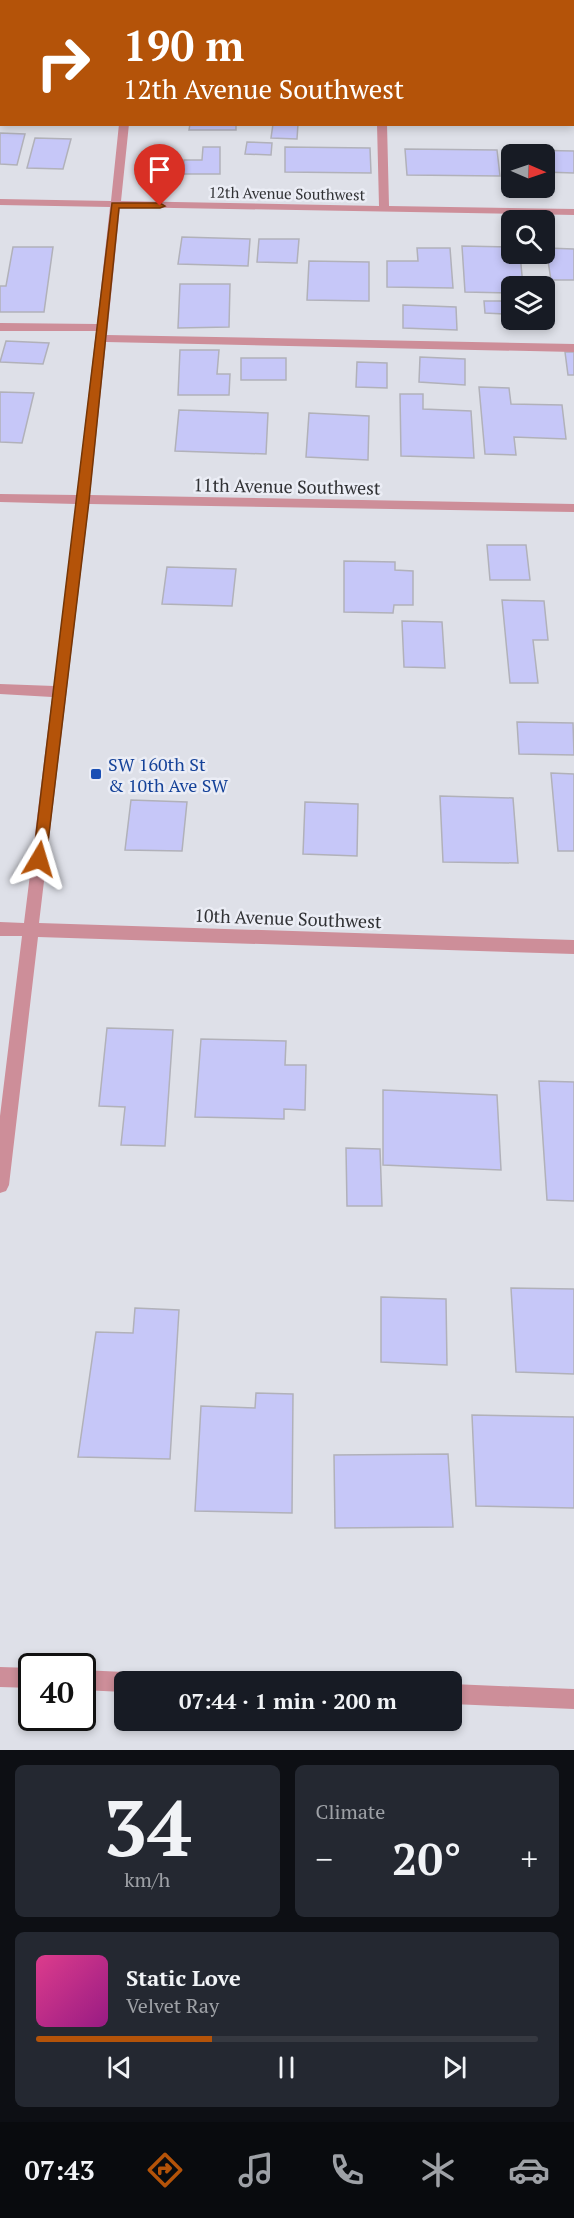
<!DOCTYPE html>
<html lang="en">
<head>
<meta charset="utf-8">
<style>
	body { margin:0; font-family:"PT Serif",serif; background:#242831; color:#f1f3f6; height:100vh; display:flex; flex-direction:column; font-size:22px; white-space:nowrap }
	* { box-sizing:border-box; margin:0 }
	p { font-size:20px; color:#9ea1a6 }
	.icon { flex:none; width:33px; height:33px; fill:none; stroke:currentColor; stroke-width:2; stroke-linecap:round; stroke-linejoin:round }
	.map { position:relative; height:1750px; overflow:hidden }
	.panel { display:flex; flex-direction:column; gap:15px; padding:15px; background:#0d0f14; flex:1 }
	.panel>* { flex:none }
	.guide { position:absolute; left:0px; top:0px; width:574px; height:126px; box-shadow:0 3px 9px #0003; background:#b45309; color:#fff; overflow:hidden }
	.needle { width:39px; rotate:92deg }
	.fabs { position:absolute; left:501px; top:144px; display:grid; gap:12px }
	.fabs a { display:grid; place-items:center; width:54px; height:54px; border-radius:9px; background:#171b24; box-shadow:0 3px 9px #0003; font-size:30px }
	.speed { position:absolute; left:18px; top:1653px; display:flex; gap:12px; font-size:30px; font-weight:700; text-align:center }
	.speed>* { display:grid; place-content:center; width:78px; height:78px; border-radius:50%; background:#171b24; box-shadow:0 3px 9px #0003; line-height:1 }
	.speed .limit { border:3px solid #111; border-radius:9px; background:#fff; color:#111 }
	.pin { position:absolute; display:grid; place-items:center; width:51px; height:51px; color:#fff; margin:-62px -26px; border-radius:50% 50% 50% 0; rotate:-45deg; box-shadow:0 0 6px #0007 }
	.pin .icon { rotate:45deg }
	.me { position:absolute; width:66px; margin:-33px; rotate:7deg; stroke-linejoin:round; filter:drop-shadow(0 0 4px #0008) }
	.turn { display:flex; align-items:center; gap:21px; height:126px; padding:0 24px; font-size:27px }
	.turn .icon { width:78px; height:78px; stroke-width:2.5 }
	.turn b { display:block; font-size:42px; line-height:51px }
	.big { font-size:45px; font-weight:700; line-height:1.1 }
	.panel .card { flex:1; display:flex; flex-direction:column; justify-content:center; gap:9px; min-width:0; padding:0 21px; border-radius:9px; background:#242831 }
	.panel .dial { align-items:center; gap:0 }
	.dial b { font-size:78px; line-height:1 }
	.song { display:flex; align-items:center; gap:18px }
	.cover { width:72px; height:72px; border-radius:9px; background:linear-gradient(135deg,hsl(330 70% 55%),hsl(310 70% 35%)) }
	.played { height:6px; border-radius:3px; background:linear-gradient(90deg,#b45309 35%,#363941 35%) }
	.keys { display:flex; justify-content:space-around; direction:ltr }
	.heat { display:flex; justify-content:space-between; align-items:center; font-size:33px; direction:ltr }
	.panel .tiles { flex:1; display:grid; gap:15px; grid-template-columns:1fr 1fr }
	.card:last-child { grid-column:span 2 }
	.trip { position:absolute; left:114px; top:1671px; width:348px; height:60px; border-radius:9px; background:#171b24; box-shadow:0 3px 9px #0003; font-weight:700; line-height:60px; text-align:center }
	.menu { display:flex; height:96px; justify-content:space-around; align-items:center; background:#090b0e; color:#9ea1a6 }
	.menu .icon { width:42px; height:42px }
	.menu .active { color:#b45309 }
	.menu b { font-size:27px; color:#f1f3f6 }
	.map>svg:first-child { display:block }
	.building { fill:#c6c7f8; stroke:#b1b1b9; stroke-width:1.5 }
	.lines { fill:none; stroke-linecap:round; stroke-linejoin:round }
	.minor { fill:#cd8e99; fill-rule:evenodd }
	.route { fill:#b45309; stroke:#753606; stroke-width:1.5 }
	.transit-dot { fill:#1a4fb4; stroke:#ebedf5; stroke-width:2 }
	.labels { text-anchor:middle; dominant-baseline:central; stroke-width:5; stroke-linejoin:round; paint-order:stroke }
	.far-street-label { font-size:15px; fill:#303134; stroke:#ebedf5 }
	.street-label { font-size:18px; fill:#303134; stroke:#ebedf5 }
	.transit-label { font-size:18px; fill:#164399; stroke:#ebedf5; text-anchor:start }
</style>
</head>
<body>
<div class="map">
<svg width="574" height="1750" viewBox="0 0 574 1750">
	<rect width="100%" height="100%" fill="#dee0e8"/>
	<path class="building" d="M371 0H424V2H371Z
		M190 124H236V130H189Z
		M273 124H298L297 139 271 138Z
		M0 133 25 134 17 165 0 164Z
		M35 138 71 139 63 169 27 168Z
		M247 142 272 143 271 155 245 154Z
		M203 147H220V174H183L184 160H202Z
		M285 147 370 148 371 173 285 172Z
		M405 149 497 150 500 176 407 175Z
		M524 150 574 151V173L544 172V154H524Z
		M182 237 250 239 248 266 178 264Z
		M259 239H299L297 263 257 262Z
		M462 246 512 247V254H520L523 286H512V293L465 292Z
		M13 247H53L44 312H0V286H6Z
		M417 248H450L453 288 387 287V261H418Z
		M546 248 574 249V280H551Z
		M309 261 369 262V301L307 300Z
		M180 284H230L229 327 178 328Z
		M484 301H512V320H543V328L505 327 504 314 485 313Z
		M403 305 456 307 457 330 403 328Z
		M6 341 49 343 43 364 0 362Z
		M180 350H219L217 374H230L229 395H178Z
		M565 352H574V375H568Z
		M420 357 465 359V385L419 382Z
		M241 358H286V380H241Z
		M357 362 387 363V388L356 387Z
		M479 387 509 388 511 404 562 405 566 439 514 437 516 455 485 454Z
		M0 392 34 393 22 443 0 442Z
		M400 394H423V409L471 411 474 458 401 456Z
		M179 410 268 413 266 454 175 451Z
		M309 413 369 416 368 460 306 457Z
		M487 545H526L530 580H490Z
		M344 561 395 562V570L413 571V605H394L393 613 344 612Z
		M167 567 236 569 232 606 162 604Z
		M502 600 544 601 548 640H533L538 683H510Z
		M402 621 442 622 445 668 404 667Z
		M517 722 573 723 574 755 519 754Z
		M551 773 574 774V851H558Z
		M440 796 513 798 518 863 443 862Z
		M131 800 187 802 182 851 125 850Z
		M305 802 358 804 357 856 303 854Z
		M107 1028 173 1030 165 1146 121 1145 125 1107 99 1106Z
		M201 1039 286 1041 285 1065H306L305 1110 284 1109V1119L195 1117Z
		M539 1081 574 1082V1201L547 1200Z
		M383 1090 497 1095 501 1170 383 1165Z
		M346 1148 380 1149 382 1206H347Z
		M511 1288 574 1289V1374L516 1372Z
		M381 1297 446 1299 447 1365 381 1362Z
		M135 1308 179 1310 170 1459 78 1457 96 1332 133 1333Z
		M256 1393 293 1394 292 1513 195 1511 201 1406 255 1408Z
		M472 1415 574 1417V1508L476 1506Z
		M448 1454 453 1527 335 1528 334 1455Z"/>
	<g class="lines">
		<path class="minor" d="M135 0H143L134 2Z
			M0 83H2V89H0Z
			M119 124H129L121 201 379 206 377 124H387L389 206 574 209V215L120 207 107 335 574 344V352L106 342 90 495 574 504V512L89 504 39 923 574 940V954L38 937 9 1185 6 1191 0 1193V1116L22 936H0V922L24 923 52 697 0 694V684L54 686 76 504 0 502V494L77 495 96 331H0V323L97 324 110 207 0 205V199L111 201Z
			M0 1667 32 1668V1688L0 1687Z
			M82 1670 124 1672 131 1675 134 1682H124V1692L82 1690Z
			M452 1684 574 1689V1709L452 1704Z"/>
	</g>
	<path class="route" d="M112 203H160L165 206 160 208H119L89 501 46 859 44 863H35L33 859Z"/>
	<rect class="transit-dot" x="90" y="768" width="12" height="12" rx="3"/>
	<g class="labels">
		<g class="far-street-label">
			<text transform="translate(287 193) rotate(1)">12th Avenue Southwest</text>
		</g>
		<g class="street-label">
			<text transform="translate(287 486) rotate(1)">11th Avenue Southwest</text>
			<text transform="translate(288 918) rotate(2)">10th Avenue Southwest</text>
		</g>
		<g class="transit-label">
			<text x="108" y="764">SW 160th St<tspan x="108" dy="21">&amp; 10th Ave SW</tspan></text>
		</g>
	</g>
</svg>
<div class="fabs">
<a><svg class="needle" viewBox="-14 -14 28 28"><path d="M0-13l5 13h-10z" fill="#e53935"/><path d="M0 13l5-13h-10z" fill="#9ea1a6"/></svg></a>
<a><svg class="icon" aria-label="search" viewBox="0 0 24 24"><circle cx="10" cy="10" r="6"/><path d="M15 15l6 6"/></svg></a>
<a><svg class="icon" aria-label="layers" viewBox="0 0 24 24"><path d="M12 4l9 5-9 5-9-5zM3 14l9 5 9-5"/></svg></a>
</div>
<div class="speed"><div class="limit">40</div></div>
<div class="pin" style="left:160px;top:206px;background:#d93025"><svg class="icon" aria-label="arrive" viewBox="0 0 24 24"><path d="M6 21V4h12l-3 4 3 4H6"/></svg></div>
<svg class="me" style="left:39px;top:859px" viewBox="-20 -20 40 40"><path d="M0-17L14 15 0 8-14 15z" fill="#b45309" stroke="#fff" stroke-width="4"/></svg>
<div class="trip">07:44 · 1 min · 200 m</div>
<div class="guide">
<div class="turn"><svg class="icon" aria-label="right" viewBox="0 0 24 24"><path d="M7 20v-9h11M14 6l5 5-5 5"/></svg><div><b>190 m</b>12th Avenue Southwest</div></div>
</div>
</div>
<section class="panel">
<div class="tiles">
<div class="card dial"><b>34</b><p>km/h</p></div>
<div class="card"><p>Climate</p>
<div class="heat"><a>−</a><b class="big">20°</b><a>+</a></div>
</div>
<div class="card">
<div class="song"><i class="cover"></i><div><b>Static Love</b><p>Velvet Ray</p></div></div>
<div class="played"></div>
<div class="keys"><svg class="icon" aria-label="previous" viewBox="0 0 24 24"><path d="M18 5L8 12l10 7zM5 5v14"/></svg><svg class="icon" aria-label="pause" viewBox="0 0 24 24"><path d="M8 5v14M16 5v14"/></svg><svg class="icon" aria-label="next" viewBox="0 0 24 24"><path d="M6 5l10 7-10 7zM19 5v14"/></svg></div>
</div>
</div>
</section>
<nav class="menu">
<b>07:43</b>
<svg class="icon active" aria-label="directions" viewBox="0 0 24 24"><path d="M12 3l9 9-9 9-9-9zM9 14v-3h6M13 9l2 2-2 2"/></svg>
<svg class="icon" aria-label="music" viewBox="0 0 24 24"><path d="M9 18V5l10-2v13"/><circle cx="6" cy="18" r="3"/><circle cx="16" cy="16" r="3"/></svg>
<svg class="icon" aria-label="phone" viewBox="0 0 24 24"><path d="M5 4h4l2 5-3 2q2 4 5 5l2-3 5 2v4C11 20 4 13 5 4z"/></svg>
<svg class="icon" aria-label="climate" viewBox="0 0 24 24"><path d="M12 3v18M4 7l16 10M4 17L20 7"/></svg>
<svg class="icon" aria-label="car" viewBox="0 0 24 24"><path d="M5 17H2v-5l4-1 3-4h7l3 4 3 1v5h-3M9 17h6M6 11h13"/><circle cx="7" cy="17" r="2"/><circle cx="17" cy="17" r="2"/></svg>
</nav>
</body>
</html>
